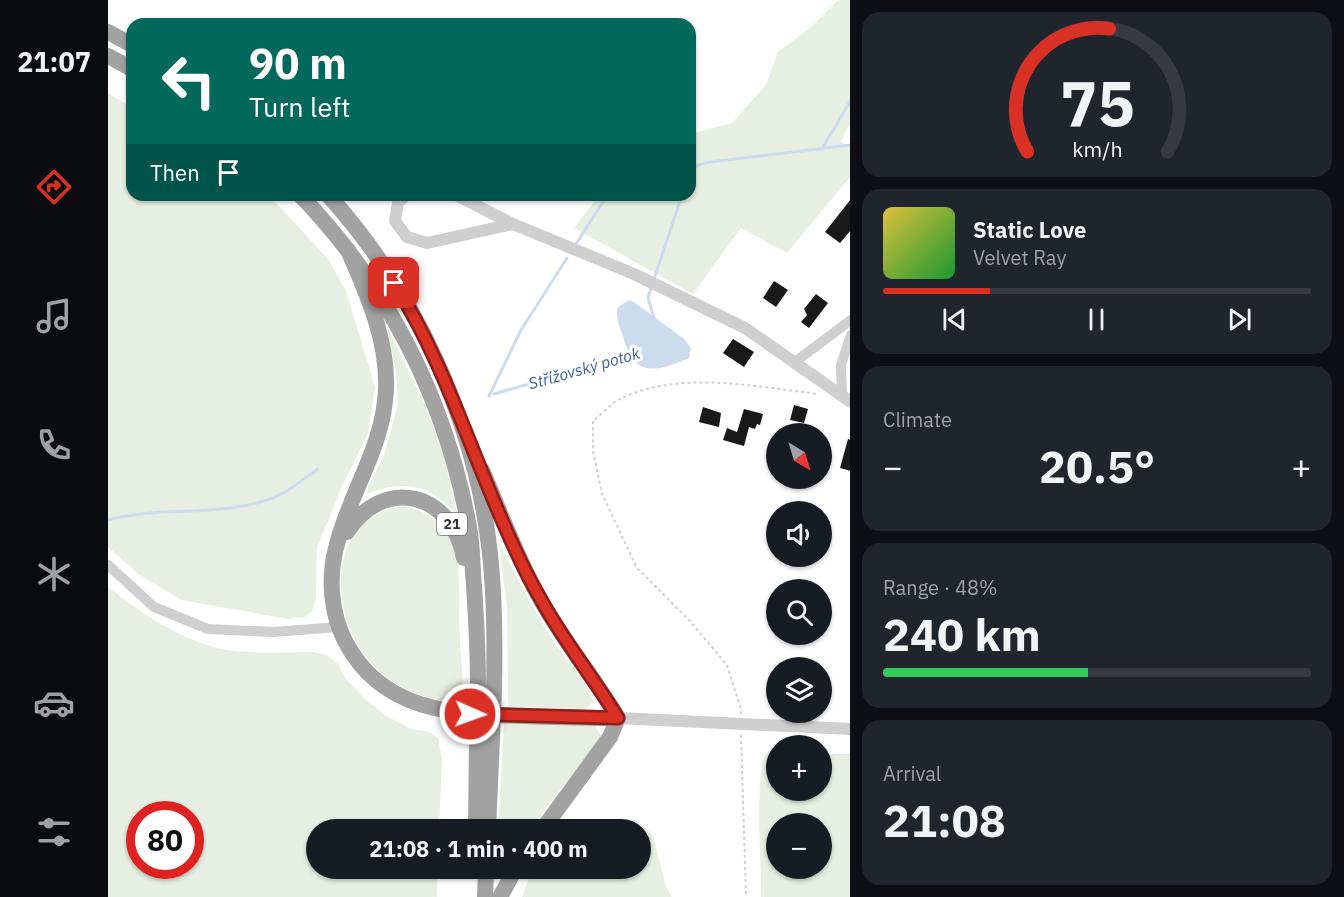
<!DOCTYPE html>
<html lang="en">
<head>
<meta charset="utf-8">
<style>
	body { margin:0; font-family:"IBM Plex Sans",sans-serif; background:#20242c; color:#f1f3f6; height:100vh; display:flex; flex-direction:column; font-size:22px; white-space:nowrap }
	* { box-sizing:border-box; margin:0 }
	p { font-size:20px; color:#9ea1a6 }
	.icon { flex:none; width:33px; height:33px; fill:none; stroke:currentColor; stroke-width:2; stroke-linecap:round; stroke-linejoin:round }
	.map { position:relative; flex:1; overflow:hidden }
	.panel { display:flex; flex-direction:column; gap:12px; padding:12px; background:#0d0f14; width:494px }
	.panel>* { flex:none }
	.guide { position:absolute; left:18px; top:18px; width:570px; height:183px; border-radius:18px; box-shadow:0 2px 4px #0004; background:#00695c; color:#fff; overflow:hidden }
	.needle { width:39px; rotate:142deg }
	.tools { position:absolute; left:658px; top:423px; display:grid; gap:12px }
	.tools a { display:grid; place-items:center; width:66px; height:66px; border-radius:50%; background:#171b24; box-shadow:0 2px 4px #0004; font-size:30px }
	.speed { position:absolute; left:18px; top:801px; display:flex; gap:12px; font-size:30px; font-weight:700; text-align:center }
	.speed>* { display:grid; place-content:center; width:78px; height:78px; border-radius:50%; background:#171b24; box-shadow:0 2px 4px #0004; line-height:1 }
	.speed .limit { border:9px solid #d22; background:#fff; color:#111 }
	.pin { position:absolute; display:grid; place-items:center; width:51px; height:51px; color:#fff; margin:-26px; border-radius:12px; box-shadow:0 3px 9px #0006 }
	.me { position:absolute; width:66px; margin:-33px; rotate:92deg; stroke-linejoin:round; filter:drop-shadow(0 0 4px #0008) }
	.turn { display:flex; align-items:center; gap:21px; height:126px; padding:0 24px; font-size:27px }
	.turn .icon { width:78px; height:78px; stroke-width:2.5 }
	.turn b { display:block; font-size:42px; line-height:51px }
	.then { display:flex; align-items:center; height:57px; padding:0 24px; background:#0003; gap:12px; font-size:22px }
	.big { font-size:45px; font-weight:700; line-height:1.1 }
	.panel .card { flex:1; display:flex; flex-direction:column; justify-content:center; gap:9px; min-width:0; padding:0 21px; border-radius:18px; background:#20242c }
	.panel .dial { align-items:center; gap:0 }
	.dial svg { height:156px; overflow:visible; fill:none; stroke:#363941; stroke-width:7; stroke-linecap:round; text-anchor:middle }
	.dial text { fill:#f1f3f6; stroke:none }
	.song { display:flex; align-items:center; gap:18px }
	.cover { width:72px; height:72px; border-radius:9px; background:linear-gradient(135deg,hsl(50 70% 55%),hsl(130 70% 35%)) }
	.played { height:6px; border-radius:3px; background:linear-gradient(90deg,#d93025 25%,#363941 25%) }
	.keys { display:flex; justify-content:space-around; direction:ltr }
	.heat { display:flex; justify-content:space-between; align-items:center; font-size:33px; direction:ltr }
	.charge { height:9px; border-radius:4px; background:linear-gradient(90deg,#34c759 48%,#363941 0) }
	.trip { position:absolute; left:198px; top:819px; width:345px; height:60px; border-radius:30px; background:#171b24; box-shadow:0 2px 4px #0004; font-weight:700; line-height:60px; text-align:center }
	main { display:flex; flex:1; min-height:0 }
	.menu { display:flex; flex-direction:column; width:108px; justify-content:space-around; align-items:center; background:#090b0e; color:#9ea1a6 }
	.menu .icon { width:42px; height:42px }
	.menu .active { color:#d93025 }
	.menu b { font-size:27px; color:#f1f3f6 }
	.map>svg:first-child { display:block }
	.green { fill:#e6efe1; fill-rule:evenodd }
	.water { fill:#cddbef }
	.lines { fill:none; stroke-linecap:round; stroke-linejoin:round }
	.stream { stroke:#cddbef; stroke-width:3 }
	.building { fill:#191919 }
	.path { stroke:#cfcfcf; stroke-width:2; stroke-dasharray:3 3; stroke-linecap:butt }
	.minor { stroke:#cfcfcf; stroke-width:10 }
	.tertiary { stroke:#cfcfcf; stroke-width:12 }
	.trunk { stroke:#a2a2a2; stroke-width:16 }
	.trunk-bridge { stroke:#a2a2a2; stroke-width:16 }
	.route-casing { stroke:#8d1f18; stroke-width:15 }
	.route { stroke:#d93025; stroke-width:10 }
	.labels { text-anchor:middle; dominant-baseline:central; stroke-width:6; stroke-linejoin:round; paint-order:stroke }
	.shield { fill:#fff; stroke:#707070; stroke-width:1.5 }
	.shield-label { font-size:14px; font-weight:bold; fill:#323232 }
	.water-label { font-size:16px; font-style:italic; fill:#3b629a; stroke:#fff }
</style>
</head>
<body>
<main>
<nav class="menu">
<b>21:07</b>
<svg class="icon active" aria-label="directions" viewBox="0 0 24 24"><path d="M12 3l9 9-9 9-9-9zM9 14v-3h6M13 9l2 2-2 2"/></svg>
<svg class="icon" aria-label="music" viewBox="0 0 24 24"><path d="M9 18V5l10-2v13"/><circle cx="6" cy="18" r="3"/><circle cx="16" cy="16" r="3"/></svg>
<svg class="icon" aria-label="phone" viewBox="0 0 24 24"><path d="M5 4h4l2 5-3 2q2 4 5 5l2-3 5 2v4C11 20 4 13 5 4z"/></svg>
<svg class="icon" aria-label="climate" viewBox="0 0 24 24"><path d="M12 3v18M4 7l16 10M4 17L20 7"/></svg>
<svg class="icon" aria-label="car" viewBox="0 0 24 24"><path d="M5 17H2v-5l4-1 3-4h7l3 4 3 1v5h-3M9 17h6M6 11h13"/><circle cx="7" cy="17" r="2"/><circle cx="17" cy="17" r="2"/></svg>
<svg class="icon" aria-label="filters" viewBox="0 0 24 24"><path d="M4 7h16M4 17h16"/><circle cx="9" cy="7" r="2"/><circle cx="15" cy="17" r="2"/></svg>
</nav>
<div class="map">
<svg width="743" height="897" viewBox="0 0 743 897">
	<rect width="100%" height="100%" fill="#fff"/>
	<path class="green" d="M730 0H742V123L733 142 742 147V177L679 253 633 228 585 294 466 228 491 195H582V134L624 123 658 85 670 52 703 27Z
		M0 93 24 108V195H158L173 208 220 259 238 291 267 387 260 433 232 491 209 548 208 598 204 611 197 617 180 619 73 600 29 573 0 547Z
		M278 324 318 407 335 453 349 514C320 485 298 479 259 494L260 487 276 455 290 404 288 371Z
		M296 506C316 511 330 518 341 536 354 557 351 599 351 623 352 645 354 666 355 688L350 705C318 698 288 690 265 665 219 617 217 516 296 506Z
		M391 542C409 579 428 614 450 648 462 666 481 680 485 702L478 709 400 708 399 608Z
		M0 587C35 614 69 638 113 649 138 654 179 652 206 652L219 655 230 664 238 679 257 699 280 717 304 729 322 732 330 738 334 758 331 829 208 830V868L330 869 329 897H0ZM32 814H82V866H32Z
		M396 722 487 725 493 736 490 744 436 810 424 829 390 830Z
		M660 752H669V790H714V754H742V897H653C654 873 645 763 660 752ZM669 824H714V868H669Z
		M528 820 545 835 558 887 564 897H414L422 876 429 869 532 868V830L481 829Z"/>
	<path class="water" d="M521 300 526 302 576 339 583 348 581 358C550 371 527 379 516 339 512 328 507 317 510 307Z"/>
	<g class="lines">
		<path class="stream" d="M715 147 743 100
			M582 171 583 167 602 162 743 145
			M468 244 494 203 503 195
			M546 279 574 195
			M544 285 540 298 546 318
			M386 394 524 354
			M381 396 413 330 459 258
			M0 520C52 506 107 517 159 500 177 495 195 479 210 469"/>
	</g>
	<path class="building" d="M743 199V230L732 243 717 232Z
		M666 281 680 290 668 307 655 298Z
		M708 294 720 303 701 328 693 322 699 315 696 309Z
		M625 339 646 352 636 367 615 353Z
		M686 405 700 409 696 423 682 420Z
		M595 407 613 413 611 427 591 422Z
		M636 409 655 414 652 425 649 424 647 429 641 427 636 446 615 440 619 428 629 432Z
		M740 439 743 440V471L732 468Z"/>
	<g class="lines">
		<path class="path" d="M64 22 65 24
			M633 714 632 706 619 665 581 620 529 568 494 494 485 451V421C494 414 504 402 514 398 574 370 648 387 711 394
			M633 735 638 897"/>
		<path class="minor" d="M687 362 743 320
			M734 396 733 365 743 335
			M0 565 46 607 100 629 165 632 231 627"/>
		<path class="tertiary" d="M298 195 290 203 287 221 299 237 319 243 405 224
			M348 195 405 224 526 274 637 328 743 402
			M510 718 743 729"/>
		<path class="trunk" d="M0 32 24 45
			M0 56 24 69
			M192 195C281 287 338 401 361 527 364 542 364 557 365 572 368 612 370 651 370 690
			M220 195C308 292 368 423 382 554 387 600 387 645 386 691
			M240 250C259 294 280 340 278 389 276 447 241 493 228 548 220 579 223 613 237 641 274 712 344 714 414 716 446 717 478 718 510 718
			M374 470C392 512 408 555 430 595 453 638 485 676 510 718
			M239 532C276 475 344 492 356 558
			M368 830 369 738
			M380 830 384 738
			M434 830 502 737 510 718
			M377 897 378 868
			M392 897 408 868"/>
		<path class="trunk-bridge" d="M366 690 369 738
			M384 738 386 691"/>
	</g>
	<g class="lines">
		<defs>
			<path id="route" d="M286 283C334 358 361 446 397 527 407 550 418 574 431 596 454 639 485 677 510 718L362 714"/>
		</defs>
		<use href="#route" class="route-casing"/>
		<use href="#route" class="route"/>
	</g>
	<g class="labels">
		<rect class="shield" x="329" y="513" width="30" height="22" rx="4.5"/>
		<g class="shield-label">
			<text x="344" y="524">21</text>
		</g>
		<g class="water-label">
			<text transform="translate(476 368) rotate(-16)">Střížovský potok</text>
		</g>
	</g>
</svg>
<div class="tools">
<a><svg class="needle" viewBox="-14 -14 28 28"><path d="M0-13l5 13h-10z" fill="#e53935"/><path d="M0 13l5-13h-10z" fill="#9ea1a6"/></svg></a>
<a><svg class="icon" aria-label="sound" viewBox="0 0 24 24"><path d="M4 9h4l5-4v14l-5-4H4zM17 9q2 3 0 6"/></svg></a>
<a><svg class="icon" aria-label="search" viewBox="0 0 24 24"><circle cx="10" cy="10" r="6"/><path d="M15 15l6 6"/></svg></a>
<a><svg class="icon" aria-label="layers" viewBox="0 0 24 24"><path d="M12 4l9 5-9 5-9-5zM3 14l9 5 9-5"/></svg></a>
<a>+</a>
<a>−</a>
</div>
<div class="speed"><div class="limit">80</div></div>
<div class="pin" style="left:286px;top:283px;background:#d93025"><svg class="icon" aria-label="arrive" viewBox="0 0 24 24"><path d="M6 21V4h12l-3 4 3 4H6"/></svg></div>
<svg class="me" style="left:362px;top:714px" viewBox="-20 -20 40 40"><circle r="17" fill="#d93025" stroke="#fff" stroke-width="3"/><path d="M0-11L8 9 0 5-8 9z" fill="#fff"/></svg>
<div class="trip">21:08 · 1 min · 400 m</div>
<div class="guide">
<div class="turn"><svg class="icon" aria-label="left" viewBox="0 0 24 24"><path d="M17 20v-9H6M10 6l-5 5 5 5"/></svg><div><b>90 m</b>Turn left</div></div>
<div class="then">Then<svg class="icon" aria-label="arrive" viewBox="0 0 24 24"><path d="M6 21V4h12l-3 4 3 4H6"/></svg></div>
</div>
</div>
<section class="panel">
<div class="card dial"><svg viewBox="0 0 100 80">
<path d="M14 69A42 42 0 1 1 86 69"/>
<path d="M14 69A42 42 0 0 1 56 6" stroke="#d93025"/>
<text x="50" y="56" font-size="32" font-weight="700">75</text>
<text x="50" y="72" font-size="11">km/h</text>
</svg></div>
<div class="card">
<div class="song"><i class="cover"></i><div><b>Static Love</b><p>Velvet Ray</p></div></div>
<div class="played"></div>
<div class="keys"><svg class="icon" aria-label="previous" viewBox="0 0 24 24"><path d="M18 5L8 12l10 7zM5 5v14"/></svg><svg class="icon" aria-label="pause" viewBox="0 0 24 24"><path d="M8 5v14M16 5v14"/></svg><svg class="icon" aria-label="next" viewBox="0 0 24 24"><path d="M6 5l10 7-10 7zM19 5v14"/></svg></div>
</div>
<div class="card"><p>Climate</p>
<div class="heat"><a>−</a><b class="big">20.5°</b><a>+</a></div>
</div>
<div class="card"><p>Range · 48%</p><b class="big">240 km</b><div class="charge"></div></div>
<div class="card"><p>Arrival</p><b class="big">21:08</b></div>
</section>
</main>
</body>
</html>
